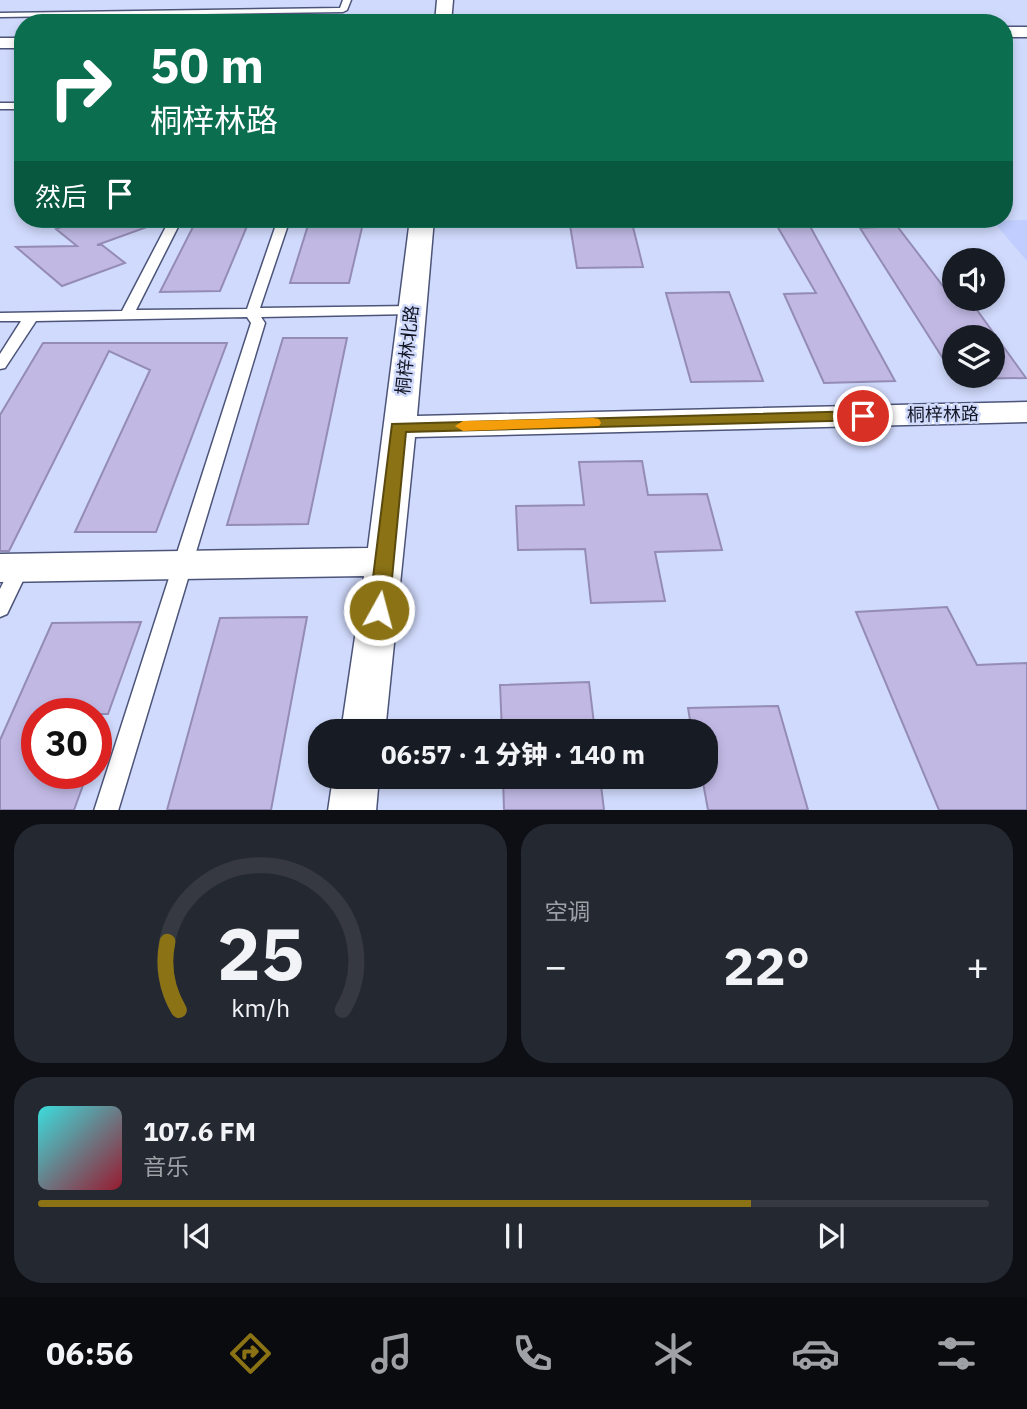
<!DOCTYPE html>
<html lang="zh">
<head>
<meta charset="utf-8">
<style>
	body { margin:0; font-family:"IBM Plex Sans","Noto Sans SC",sans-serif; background:#242831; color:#f1f3f6; height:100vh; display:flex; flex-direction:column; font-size:26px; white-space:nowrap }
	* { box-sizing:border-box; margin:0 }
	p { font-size:23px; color:#9ea1a6 }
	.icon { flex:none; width:38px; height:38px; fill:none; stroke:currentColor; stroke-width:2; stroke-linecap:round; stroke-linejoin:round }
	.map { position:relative; height:810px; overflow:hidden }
	.panel { display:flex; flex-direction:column; gap:14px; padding:14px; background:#0d0f14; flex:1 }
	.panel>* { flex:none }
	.top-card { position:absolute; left:14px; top:14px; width:999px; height:214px; border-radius:28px; box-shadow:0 4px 10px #0003; background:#0b6e4f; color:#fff; overflow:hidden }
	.buttons { position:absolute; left:942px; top:248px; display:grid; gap:14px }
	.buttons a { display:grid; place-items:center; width:63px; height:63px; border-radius:50%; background:#171b24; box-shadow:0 4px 10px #0003; font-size:35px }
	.speed { position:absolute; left:21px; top:698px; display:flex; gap:14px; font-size:35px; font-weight:700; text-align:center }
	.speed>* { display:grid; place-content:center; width:91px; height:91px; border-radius:50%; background:#171b24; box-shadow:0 4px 10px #0003; line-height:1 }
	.speed .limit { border:10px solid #d22; background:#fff; color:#111 }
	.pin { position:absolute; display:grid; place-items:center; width:60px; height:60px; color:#fff; margin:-30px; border:4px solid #fff; border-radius:50%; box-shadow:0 2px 7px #0007 }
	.me { position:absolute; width:77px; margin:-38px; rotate:7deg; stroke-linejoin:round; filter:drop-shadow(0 0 5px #0008) }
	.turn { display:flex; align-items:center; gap:24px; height:147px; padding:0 21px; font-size:32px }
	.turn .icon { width:91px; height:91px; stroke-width:2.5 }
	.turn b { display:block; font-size:49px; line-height:60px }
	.then { display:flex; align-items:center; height:66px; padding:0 21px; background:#0003; gap:14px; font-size:26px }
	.big { font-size:52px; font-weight:800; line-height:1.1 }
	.panel .widget { flex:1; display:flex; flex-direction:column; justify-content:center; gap:10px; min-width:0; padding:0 24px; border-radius:28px; background:#242831 }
	.panel .dial { align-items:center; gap:0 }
	.dial svg { height:182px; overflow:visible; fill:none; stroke:#363941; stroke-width:7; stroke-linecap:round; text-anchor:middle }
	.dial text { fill:#f1f3f6; stroke:none }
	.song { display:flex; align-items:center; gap:21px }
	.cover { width:84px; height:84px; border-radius:10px; background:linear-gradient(135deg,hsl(180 70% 55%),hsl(350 70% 35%)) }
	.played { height:7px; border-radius:4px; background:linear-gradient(90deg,#8a7215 75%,#363941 75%) }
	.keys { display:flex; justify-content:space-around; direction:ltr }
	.heat { display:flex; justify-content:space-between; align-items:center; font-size:38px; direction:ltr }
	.panel .tiles { flex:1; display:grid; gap:14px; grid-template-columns:1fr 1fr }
	.widget:last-child { grid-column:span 2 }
	.trip { position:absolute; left:308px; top:719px; width:410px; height:70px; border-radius:28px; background:#171b24; box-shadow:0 4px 10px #0003; font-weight:800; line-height:70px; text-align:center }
	.menu { display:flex; height:112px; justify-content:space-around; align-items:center; background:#090b0e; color:#9ea1a6 }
	.menu .icon { width:49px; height:49px }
	.menu .on { color:#8a7215 }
	.menu b { font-size:32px; color:#f1f3f6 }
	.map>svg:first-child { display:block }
	.built { fill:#c0cdfe }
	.building { fill:#c1b9e4; stroke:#948cb5; stroke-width:2; fill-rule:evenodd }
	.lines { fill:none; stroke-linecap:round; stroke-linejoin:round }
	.lane-casing { stroke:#4c5579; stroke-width:3 }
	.street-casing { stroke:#4c5579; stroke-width:3 }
	.lane { fill:#fff; fill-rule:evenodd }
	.street { fill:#fff; fill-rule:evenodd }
	.route { fill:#8a7215; stroke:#5a4a0e; stroke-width:2 }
	.slow { fill:#f59e0b }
	.labels { text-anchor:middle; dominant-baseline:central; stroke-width:5; stroke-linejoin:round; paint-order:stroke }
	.street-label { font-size:18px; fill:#131625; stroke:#d0dafc }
</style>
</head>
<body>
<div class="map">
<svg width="1027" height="811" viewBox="0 0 1027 811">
	<rect width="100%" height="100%" fill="#d0dafc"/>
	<path class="built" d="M1027 220V261L993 221Z"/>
	<path class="building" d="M85 219H160L161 222 97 245H102L125 263 62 286 16 247 77 246 56 229Z
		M197 219H250L220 291 160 292Z
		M310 219H364L349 283H290Z
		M569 219H631L643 267 577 268Z
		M773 219H806L895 381 824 383 784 294 816 293Z
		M897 226 946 290H954V299H969L1026 378 956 379 860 228ZM954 338H992V376H954Z
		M729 292 763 381 691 382 666 293Z
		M283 338H347L308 524 227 525Z
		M43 343H227L156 532H75L150 370 109 351 9 551H0V415Z
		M642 461 648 495 707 494 722 550 655 552 665 601 591 603 585 549 518 550 516 506 584 505 579 462Z
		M947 607 977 665 1027 663V810H939L856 612Z
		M307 617 271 810H167L220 618Z
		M141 622 108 714H37V774H87L74 810H0V740L52 623Z
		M589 682 595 732H502L500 685Z
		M778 706 808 810H708L702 777H705V732H692L688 708Z
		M503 777H600L604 810H504Z"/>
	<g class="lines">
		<defs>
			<path id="lane" d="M343 0H351L347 10 343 12 0 17V13L340 8Z
				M0 103H23V109H0Z
				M170 219H182L136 310 247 309 278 219H290L260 308 411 306 418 310 411 314 261 317 265 323 118 811H94L251 323 247 317 36 321 5 368 0 369V354L21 321H0V313L122 311Z
				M20 561 27 563 29 568 7 614 0 617V589L13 563Z"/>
			<path id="street" d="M437 0H453L451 23H435Z
				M1004 27H1027V37H1004Z
				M0 38H23V48H0Z
				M410 219H434L417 416 1027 402V422L415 437 385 732H341L364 576 0 582V554L368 548Z
				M333 777H379L376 811H328Z"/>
		</defs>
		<use href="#lane" class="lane-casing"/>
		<use href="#street" class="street-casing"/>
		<use href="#lane" class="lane"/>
		<use href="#street" class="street"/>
	</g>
	<path class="route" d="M863 411 869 413 871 416 869 420 406 432 389 610 386 616 379 618 372 616 369 610 392 424Z"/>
	<path class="slow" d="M593 418 599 419 601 423 599 426 463 431 455 426 463 421Z"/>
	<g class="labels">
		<g class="street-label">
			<text transform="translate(407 350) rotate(-84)">桐梓林北路</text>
			<text transform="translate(943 414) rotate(-1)">桐梓林路</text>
		</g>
	</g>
</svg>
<div class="buttons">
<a><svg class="icon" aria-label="sound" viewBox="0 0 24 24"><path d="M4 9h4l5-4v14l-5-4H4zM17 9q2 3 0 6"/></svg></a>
<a><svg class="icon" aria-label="layers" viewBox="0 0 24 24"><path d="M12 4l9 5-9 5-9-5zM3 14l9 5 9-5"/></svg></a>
</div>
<div class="speed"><div class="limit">30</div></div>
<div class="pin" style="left:863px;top:416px;background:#d93025"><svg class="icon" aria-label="arrive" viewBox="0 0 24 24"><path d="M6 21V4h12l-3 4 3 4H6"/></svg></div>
<svg class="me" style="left:379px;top:610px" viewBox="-20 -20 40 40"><circle r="17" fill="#8a7215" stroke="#fff" stroke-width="3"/><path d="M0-11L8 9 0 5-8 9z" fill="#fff"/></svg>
<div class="trip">06:57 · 1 分钟 · 140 m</div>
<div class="top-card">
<div class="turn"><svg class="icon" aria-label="right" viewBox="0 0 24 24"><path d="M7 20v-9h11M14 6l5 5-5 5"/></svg><div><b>50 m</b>桐梓林路</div></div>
<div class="then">然后<svg class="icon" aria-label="arrive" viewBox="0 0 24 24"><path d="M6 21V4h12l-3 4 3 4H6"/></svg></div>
</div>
</div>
<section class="panel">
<div class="tiles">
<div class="widget dial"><svg viewBox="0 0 100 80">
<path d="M14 69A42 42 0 1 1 86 69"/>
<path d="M14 69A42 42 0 0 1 9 39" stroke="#8a7215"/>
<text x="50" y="56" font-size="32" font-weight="700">25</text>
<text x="50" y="72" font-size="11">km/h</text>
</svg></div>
<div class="widget"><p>空调</p>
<div class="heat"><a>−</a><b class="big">22°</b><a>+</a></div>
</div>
<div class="widget">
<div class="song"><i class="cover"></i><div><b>107.6 FM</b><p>音乐</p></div></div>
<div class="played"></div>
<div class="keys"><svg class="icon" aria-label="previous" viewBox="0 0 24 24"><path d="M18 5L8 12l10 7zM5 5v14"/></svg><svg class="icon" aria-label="pause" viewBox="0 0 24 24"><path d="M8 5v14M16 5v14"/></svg><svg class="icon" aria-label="next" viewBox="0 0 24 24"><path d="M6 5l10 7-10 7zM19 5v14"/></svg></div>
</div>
</div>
</section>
<nav class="menu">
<b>06:56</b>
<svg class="icon on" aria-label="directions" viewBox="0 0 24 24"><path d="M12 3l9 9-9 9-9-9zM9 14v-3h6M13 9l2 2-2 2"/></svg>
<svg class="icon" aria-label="music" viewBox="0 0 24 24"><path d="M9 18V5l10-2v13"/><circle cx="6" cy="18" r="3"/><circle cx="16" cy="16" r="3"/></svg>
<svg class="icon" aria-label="phone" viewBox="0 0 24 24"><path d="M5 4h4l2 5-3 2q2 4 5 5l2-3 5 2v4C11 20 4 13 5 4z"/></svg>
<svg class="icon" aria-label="climate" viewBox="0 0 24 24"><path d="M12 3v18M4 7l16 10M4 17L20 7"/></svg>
<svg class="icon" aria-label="car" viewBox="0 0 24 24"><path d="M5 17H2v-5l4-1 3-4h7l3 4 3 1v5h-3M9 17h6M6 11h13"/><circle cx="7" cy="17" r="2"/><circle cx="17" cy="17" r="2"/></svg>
<svg class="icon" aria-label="filters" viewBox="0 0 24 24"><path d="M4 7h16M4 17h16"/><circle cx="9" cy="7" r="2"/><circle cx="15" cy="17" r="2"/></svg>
</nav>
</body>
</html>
